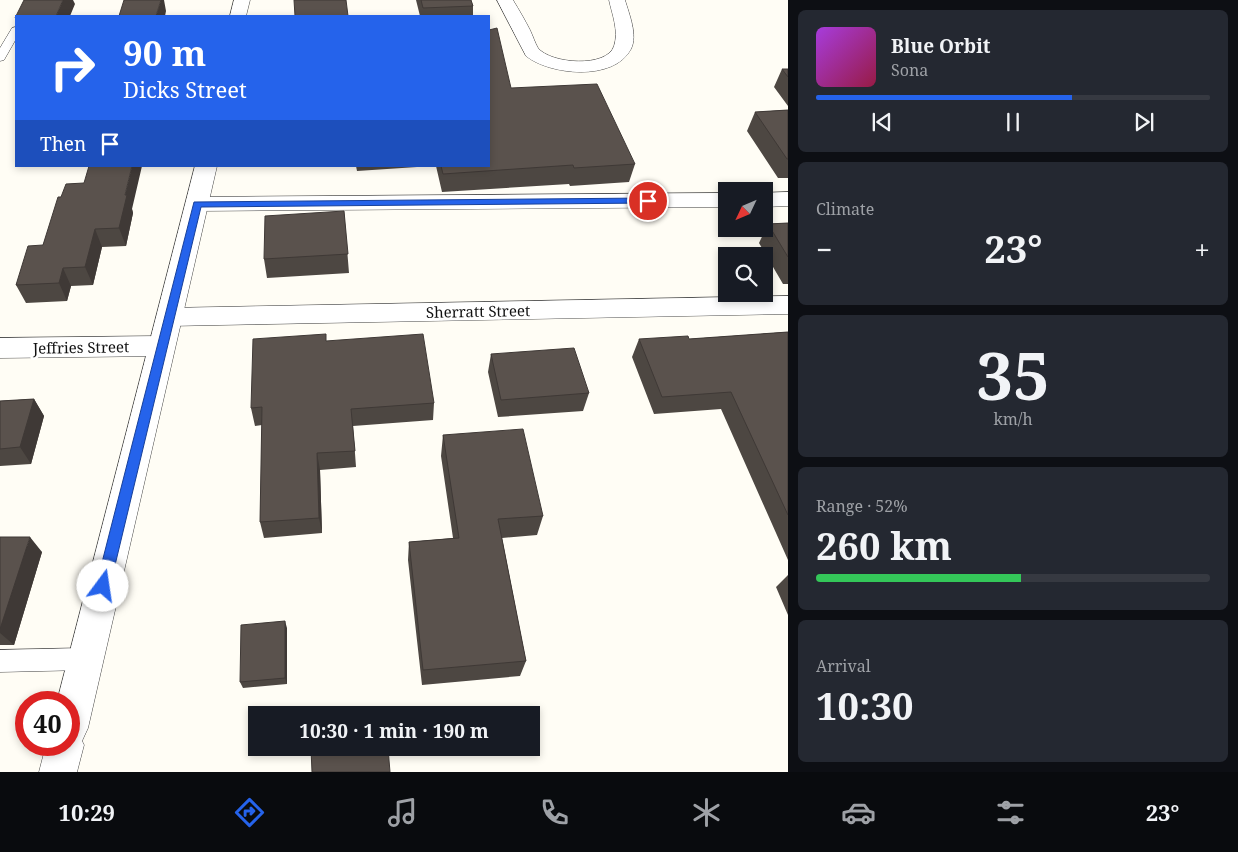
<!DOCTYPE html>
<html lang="en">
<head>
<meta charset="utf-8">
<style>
	body { margin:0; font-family:"Noto Serif",serif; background:#242831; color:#f1f3f6; height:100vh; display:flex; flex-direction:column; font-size:19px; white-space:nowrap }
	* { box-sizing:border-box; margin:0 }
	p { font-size:16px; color:#9ea1a6 }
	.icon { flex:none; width:28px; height:28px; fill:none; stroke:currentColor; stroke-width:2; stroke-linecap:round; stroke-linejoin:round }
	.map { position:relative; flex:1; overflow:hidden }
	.side { display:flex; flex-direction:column; gap:10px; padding:10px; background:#0d0f14; width:450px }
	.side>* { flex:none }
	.top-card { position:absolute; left:15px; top:15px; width:475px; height:152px; border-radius:0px; box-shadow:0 2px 8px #0003; background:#2563eb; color:#fff; overflow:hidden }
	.needle { width:32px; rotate:226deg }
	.controls { position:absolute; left:718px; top:182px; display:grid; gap:10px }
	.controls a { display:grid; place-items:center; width:55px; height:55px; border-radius:0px; background:#171b24; box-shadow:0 2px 8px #0003; font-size:25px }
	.speed { position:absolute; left:15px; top:691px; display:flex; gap:10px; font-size:25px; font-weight:700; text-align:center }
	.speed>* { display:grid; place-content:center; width:65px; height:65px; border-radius:50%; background:#171b24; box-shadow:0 2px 8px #0003; line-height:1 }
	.speed .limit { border:8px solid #d22; background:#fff; color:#111 }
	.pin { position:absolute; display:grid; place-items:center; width:42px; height:42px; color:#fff; margin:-21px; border:2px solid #fff; border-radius:50%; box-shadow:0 1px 5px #0007 }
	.me { position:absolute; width:55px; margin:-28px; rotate:14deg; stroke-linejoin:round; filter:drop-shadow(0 0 4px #0008) }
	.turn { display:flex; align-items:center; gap:18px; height:105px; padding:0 25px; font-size:22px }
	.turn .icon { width:65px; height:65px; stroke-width:2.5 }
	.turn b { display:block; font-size:35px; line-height:42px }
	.then { display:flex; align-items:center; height:48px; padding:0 25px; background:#0003; gap:10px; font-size:19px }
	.big { font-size:38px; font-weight:700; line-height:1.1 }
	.side .widget { flex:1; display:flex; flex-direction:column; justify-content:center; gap:8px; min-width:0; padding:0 18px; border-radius:8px; background:#242831 }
	.side .dial { align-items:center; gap:0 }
	.dial b { font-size:65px; line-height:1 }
	.song { display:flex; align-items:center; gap:15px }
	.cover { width:60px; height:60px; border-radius:8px; background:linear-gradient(135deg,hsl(280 70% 55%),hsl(340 70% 35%)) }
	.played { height:5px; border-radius:2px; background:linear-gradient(90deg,#2563eb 65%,#363941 65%) }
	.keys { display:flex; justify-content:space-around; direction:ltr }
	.heat { display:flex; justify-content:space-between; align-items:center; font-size:28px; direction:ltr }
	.charge { height:8px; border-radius:4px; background:linear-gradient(90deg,#34c759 52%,#363941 0) }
	.trip { position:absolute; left:248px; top:706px; width:292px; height:50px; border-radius:0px; background:#171b24; box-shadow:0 2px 8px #0003; font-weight:700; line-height:50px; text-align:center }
	.menu { display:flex; height:80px; justify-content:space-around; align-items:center; background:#090b0e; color:#9ea1a6 }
	.menu .icon { width:35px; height:35px }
	.menu .current { color:#2563eb }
	.menu b { font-size:22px; color:#f1f3f6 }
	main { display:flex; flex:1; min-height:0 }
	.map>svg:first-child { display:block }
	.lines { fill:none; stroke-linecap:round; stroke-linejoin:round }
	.service-casing { stroke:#444; stroke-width:1 }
	.minor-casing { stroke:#444; stroke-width:1 }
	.tertiary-casing { stroke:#444; stroke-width:1 }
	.service { fill:#fff; fill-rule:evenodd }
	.minor { fill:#fff; fill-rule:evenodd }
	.tertiary { fill:#fff; fill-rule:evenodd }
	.wall { fill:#4d4742 }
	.shaded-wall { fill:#3f3936 }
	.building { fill:#5a524d; stroke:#3f3936 }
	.route { fill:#2563eb; stroke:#184099 }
	.labels { text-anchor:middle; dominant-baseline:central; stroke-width:5; stroke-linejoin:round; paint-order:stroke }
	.street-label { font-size:15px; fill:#111; stroke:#fff }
</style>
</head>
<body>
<main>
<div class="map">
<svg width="788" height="772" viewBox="0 0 788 772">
	<rect width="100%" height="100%" fill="#fffdf5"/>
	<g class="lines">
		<defs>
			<path id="service" d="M16 27V39L4 60 0 61V48L12 28Z
				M85 648 93 651 96 659 93 667 85 670 0 672V650Z"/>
			<path id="minor" d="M497 0H513C519 10 525 20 530 30 533 36 535 43 538 48 551 64 607 68 614 46 619 31 612 14 609 0H625C629 14 638 35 631 49 614 82 549 75 526 56Z
				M788 192V206L764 207V193Z
				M726 193V207L197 211 189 209 186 204 189 199 197 197Z
				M788 296V314L169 326 160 324 156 317 160 310 169 308Z
				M162 336 171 339 175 346 171 353 162 356 0 358V338Z"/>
			<path id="tertiary" d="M234 0H250L246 16H230Z
				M195 166H217L88 728 82 741 84 745 77 772H39L46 745H69V702H57Z"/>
		</defs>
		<use href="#service" class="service-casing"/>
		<use href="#minor" class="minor-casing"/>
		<use href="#tertiary" class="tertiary-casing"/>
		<use href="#service" class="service"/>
		<use href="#minor" class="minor"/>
		<use href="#tertiary" class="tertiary"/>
	</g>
	<path class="wall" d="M416 0H471L473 6V16H420Z
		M782 69H788V106L774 87Z
		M511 88 635 164 629 182 570 186 569 184 442 192 436 166H489Z
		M788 110V178H778L747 131 755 112Z
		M356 166H417V167L357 171Z
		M84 183 132 209 133 213 126 246 102 247 93 285 71 286 67 301 26 303 16 285 43 245 61 197Z
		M344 211 349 273 267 278 264 259Z
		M788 223V284H783L759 243 768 224Z
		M788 332V560L721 409 654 414 632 357 639 339H689Z
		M326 334V341L434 403 433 420 353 426 356 467 320 470 322 533 264 538 260 522 262 425 255 426 251 408Z
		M491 354 589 393 583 411 498 417 488 372Z
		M34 399 44 416 31 464 0 466V401Z
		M443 435 543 516 537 535 502 538 526 661 520 676 422 685 408 560 409 542 453 538 441 456Z
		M0 537 42 552 14 645H0Z
		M788 575V615L776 587Z
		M287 628V684L243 688 240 682Z"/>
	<path class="shaded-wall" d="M63 0H73L75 4 70 16H56Z
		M161 0H164L166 11 165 16H156Z
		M132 166H142L132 209 133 213 126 246 119 228 125 195Z
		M95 229 102 247 93 285 85 267Z
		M63 268 71 286 67 301 59 283Z
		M34 399 44 416 31 464 20 447Z
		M317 453 320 470 322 533 319 518Z
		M30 537 42 552 14 645 0 633V629Z
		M285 621 287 628V684L285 678Z"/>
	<path class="building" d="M24 0H63L56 16H16V18H15Z
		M124 0H161L156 16H119Z
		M294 0H346L348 16H295Z
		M421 0H471L473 6 423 8Z
		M497 28 511 88 597 84 635 164 574 168 573 165 443 174 441 166H489V30Z
		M782 69H788V77Z
		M788 110V159H787L755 112Z
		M89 166H132L125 195H127L119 228 95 229 85 267 63 268 59 283 16 285 28 246 43 245 58 197H61L66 184 84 183Z
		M344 211 348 254 264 259 265 216Z
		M788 223V257L768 224Z
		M788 332V515L731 392 662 397 639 339 688 336 689 339Z
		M326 334V341L423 334 434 403 351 409 355 451 317 453 319 518 260 522 262 407 251 408 253 339Z
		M574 348 589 393 501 400 491 354Z
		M34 399 20 447 0 449V401Z
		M523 429 543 516 498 519 526 661 423 670 409 542 459 538 443 435Z
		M0 537H30L0 629Z
		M285 621V678L240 682 241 625Z
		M311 748H388L390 772H312Z"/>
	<path class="route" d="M648 198 651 199V203L201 207 110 586 108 590 103 592 98 590 96 586 194 202Z"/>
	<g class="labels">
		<g class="street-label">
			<text transform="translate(478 311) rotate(-1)">Sherratt Street</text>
			<text transform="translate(81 347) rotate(-1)">Jeffries Street</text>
		</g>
	</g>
</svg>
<div class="controls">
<a><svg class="needle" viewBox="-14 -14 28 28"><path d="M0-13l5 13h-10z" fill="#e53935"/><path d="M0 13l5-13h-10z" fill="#9ea1a6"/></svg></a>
<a><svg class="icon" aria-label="search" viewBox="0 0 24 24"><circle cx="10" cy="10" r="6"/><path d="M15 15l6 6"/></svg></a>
</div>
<div class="speed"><div class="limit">40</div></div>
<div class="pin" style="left:648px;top:201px;background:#d93025"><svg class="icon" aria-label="arrive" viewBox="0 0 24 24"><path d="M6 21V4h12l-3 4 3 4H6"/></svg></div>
<svg class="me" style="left:103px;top:586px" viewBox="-20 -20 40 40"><circle r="19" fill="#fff"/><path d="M0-13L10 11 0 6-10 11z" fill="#2563eb"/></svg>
<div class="trip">10:30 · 1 min · 190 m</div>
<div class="top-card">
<div class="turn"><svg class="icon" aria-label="right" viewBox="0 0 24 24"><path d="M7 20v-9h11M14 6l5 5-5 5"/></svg><div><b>90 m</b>Dicks Street</div></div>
<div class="then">Then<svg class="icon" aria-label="arrive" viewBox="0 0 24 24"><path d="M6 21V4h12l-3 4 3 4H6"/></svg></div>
</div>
</div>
<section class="side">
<div class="widget">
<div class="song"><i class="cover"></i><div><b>Blue Orbit</b><p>Sona</p></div></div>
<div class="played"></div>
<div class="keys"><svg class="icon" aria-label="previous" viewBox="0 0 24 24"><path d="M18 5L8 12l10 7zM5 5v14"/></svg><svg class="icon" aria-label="pause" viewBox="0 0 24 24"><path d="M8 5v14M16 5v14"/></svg><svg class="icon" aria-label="next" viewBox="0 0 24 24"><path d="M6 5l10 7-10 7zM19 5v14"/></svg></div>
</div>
<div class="widget"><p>Climate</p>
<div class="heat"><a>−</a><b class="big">23°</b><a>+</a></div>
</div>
<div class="widget dial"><b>35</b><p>km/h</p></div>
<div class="widget"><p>Range · 52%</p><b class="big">260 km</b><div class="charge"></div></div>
<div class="widget"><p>Arrival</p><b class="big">10:30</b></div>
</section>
</main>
<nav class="menu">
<b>10:29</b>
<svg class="icon current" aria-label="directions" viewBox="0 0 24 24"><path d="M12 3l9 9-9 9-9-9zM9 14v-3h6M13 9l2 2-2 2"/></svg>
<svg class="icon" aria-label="music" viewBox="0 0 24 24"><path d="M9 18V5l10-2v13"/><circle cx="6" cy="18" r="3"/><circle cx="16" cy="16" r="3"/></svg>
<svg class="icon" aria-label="phone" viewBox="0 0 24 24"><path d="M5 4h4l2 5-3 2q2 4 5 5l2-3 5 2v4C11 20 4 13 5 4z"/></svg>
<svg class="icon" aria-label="climate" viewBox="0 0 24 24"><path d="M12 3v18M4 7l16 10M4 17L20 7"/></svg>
<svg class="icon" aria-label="car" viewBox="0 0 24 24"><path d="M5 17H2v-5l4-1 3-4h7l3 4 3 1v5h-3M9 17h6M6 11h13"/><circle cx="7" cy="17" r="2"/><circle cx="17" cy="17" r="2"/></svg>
<svg class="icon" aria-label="filters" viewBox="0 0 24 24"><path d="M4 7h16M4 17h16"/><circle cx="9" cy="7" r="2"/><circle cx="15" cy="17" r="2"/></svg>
<b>23°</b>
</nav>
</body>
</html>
